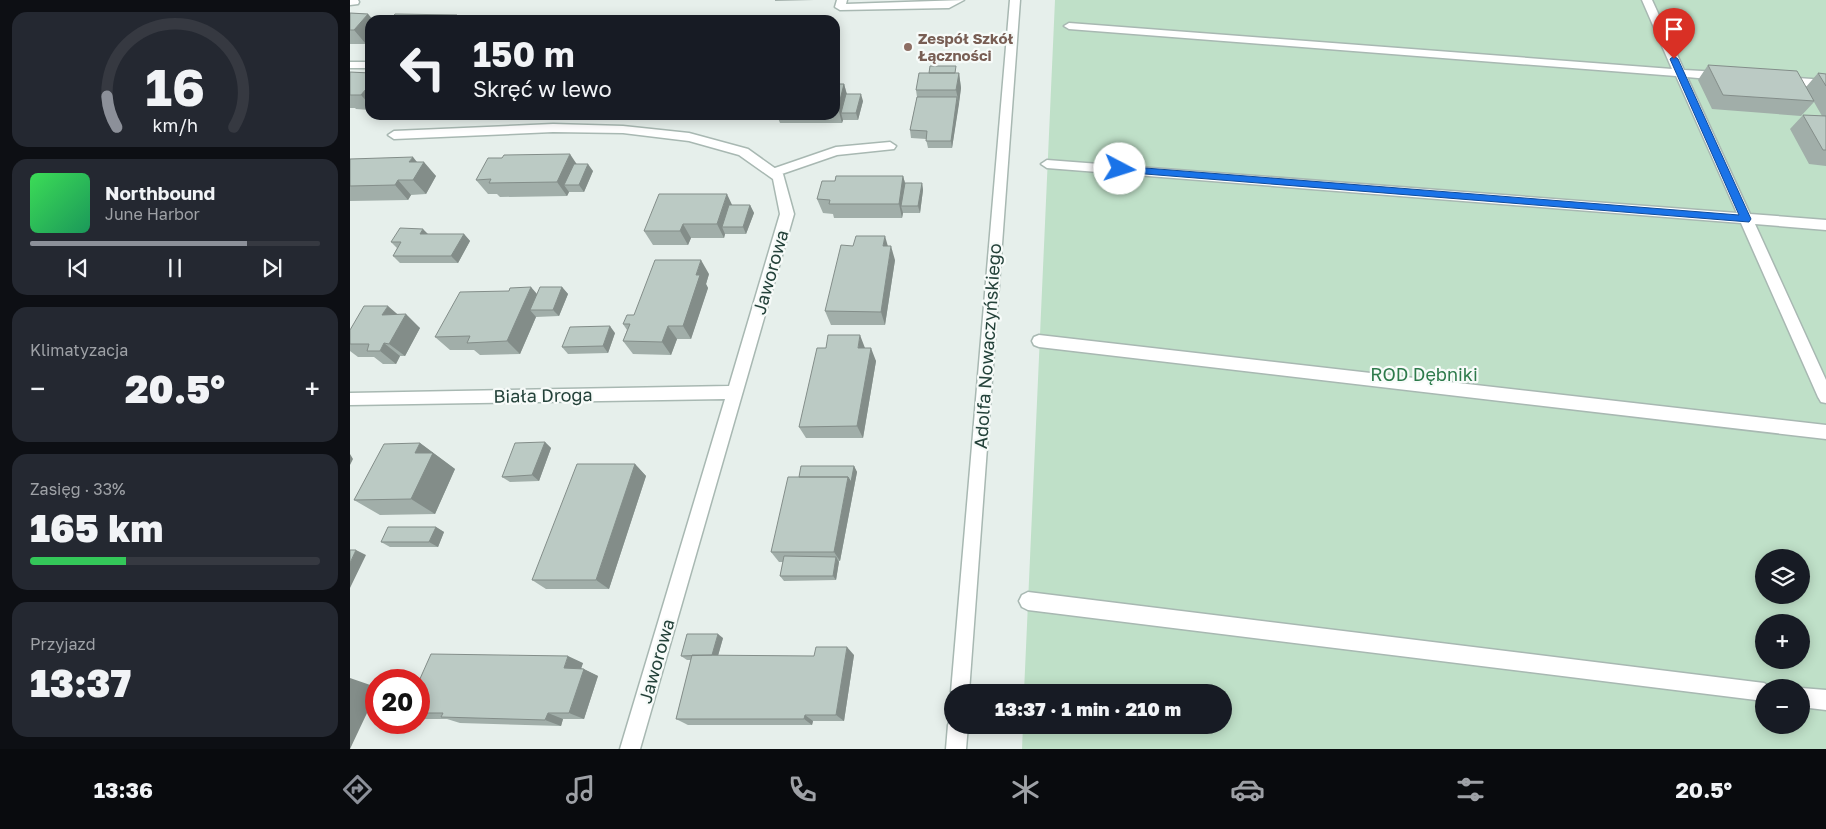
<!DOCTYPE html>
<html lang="pl">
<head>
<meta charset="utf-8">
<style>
	body { margin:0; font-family:"Golos Text",sans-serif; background:#242831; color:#f1f3f6; height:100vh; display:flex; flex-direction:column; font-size:19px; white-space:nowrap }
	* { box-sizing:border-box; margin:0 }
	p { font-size:16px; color:#9ea1a6 }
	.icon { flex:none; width:28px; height:28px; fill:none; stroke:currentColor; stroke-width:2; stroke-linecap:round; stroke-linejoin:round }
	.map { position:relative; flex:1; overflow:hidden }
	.drawer { display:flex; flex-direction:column; gap:12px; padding:12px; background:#0d0f14; width:350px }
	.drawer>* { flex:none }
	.hud { position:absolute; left:15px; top:15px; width:475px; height:105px; border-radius:15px; box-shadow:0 2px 12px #0003; background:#171b24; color:#f1f3f6; overflow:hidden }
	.tools { position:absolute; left:1405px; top:549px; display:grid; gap:10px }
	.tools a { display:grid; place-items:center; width:55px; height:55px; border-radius:50%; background:#171b24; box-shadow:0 2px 12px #0003; font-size:25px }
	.speed { position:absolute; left:15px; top:669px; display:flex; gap:10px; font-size:25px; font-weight:700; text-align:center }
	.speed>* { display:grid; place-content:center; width:65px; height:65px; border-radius:50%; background:#171b24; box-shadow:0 2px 12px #0003; line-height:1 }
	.speed .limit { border:8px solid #d22; background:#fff; color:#111 }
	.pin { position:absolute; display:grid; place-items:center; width:42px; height:42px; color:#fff; margin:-51px -21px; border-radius:50% 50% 50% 0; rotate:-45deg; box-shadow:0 0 5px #0007 }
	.pin .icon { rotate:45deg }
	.me { position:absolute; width:55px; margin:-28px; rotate:95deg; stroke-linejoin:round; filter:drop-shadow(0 0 4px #0008) }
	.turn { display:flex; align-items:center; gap:18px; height:105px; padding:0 25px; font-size:22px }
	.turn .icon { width:65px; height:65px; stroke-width:2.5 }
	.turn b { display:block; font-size:35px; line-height:42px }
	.big { font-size:38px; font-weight:800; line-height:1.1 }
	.drawer .tile { flex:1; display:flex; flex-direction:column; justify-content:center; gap:8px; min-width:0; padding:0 18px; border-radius:15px; background:#242831 }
	.drawer .dial { align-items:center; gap:0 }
	.dial svg { height:130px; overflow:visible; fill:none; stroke:#363941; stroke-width:7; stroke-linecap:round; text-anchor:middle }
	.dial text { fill:#f1f3f6; stroke:none }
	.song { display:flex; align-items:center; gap:15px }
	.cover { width:60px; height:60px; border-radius:8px; background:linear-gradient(135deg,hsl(130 70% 55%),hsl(150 70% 35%)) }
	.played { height:5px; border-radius:2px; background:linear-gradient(90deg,#8c9099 75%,#363941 75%) }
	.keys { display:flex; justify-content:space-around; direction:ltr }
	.heat { display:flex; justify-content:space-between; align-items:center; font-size:28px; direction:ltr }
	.charge { height:8px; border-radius:4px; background:linear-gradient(90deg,#34c759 33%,#363941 0) }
	.trip { position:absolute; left:594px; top:684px; width:288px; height:50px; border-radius:25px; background:#171b24; box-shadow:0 2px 12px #0003; font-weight:800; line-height:50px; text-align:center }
	.menu { display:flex; height:80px; justify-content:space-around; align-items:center; background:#090b0e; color:#9ea1a6 }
	.menu .icon { width:35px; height:35px }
	.menu .on { color:#8c9099 }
	.menu b { font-size:22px; color:#f1f3f6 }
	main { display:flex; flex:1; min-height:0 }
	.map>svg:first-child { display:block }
	.green { fill:#bfe0c8; fill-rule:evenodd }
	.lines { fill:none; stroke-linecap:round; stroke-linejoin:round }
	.service-casing { stroke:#a8b8b2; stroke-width:3 }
	.minor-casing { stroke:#a8b8b2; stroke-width:3 }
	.tertiary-casing { stroke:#a8b8b2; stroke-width:3 }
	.service { fill:#fff; fill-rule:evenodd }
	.minor { fill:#fff; fill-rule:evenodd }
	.tertiary { fill:#fff; fill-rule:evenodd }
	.wall { fill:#a1aea9 }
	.shaded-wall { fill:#838d89 }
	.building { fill:#bbcac4; stroke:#838d89 }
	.route { fill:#1a73e8; stroke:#114b97 }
	.education-dot { fill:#8d6e63; stroke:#f7fbf9; stroke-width:2 }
	.labels { text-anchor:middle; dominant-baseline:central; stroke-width:4.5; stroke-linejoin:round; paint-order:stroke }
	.far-education-label { font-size:15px; font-weight:bold; fill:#785e54; stroke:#f7fbf9; text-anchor:start }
	.street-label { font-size:18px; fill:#24423a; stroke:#f7fbf9 }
	.park-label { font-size:18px; fill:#2d7a4b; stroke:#f7fbf9 }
</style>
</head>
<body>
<main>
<section class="drawer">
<div class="tile dial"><svg viewBox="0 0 100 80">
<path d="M14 69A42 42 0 1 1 86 69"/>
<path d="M14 69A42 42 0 0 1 8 50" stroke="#8c9099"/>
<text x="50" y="56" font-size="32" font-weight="700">16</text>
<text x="50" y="72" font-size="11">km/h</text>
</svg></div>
<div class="tile">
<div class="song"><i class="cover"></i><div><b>Northbound</b><p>June Harbor</p></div></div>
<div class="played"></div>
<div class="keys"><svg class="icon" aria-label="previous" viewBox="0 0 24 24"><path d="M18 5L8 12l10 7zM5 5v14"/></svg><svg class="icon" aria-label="pause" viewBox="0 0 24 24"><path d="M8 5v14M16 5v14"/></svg><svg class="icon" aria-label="next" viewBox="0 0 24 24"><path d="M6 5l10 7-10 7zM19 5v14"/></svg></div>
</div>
<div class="tile"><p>Klimatyzacja</p>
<div class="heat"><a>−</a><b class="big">20.5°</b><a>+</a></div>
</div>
<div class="tile"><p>Zasięg · 33%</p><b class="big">165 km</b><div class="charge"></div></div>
<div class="tile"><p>Przyjazd</p><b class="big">13:37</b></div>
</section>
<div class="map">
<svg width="1476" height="749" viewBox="0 0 1476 749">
	<rect width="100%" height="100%" fill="#e6efeb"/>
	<path class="green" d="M705 0H1476V749H672L673 725H872V692H674ZM1414 558H1451V595H1414ZM1414 622H1451V660H1414ZM1414 688H1451V725H1414Z"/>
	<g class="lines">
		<defs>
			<path id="service" d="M487 0H497L496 4 614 0 599 8 490 10 485 7Z
				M1292 0H1302L1334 70 1370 72 1376 76 1370 80 1337 77 1400 214 1476 220V230L1405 224 1476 380V403L1471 402 1468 397 1391 223 697 168 691 164 697 160 1387 213 1326 76 719 29 714 26 719 23 1322 69Z
				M1433 77 1476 80V88L1429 84 1427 81Z
				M540 142 546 146 544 149 487 155 426 176 420 172 422 169 486 147Z
				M689 335 1476 425V439L689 347 684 345 682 341 684 337Z
				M678 592 1414 683 1422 688H1414V701L678 610 672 607 669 601 672 595Z
				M1451 688 1476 690V710L1451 707Z"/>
			<path id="minor" d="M0 0H8L9 2 8 4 0 5Z
				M0 62H20V68H0Z
				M203 124 273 126 339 133 398 149 433 174 444 214 290 749H270L375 399 0 405V393L379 386 430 214 423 179 389 155 339 141 273 133 203 132 44 139 38 135 44 131Z"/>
			<path id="tertiary" d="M660 0H670L619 692H602V697L601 692Z
				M601 718 602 725H618L616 749H596L598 725Z"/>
		</defs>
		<use href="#service" class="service-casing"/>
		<use href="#minor" class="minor-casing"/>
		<use href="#tertiary" class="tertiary-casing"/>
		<use href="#service" class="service"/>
		<use href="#minor" class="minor"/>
		<use href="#tertiary" class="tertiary"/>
	</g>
	<path class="wall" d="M425 0H464L425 1Z
		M0 13 18 14 23 20H20V40L16 44H0Z
		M1358 65 1456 87 1468 73 1476 74V166L1459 164 1440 129 1453 115 1472 116 1464 102 1451 116 1362 109 1348 80Z
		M0 72 20 73V110L6 109 5 108H0Z
		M607 73H609L611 88 602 148H578L576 139 561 138 560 130 567 97 566 90Z
		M485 84H494L497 94 513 101 508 120H493L492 123H430L428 118H419L418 115H485Z
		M0 159 67 162 86 176 76 194 61 195 58 200 0 201Z
		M227 164 243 171 234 192H219L217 196 150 197 147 194H138L126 180Z
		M553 176 555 183H572L573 190 570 213H553L552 218H484L483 214 473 213 467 199 485 181Z
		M383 205H400L404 213 396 234H375L374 238H341L338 245H303L294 231Z
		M78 234H114L120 241 108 263H50L43 256 47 248 41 242Z
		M545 260 535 325H481L475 311Z
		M359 274 356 284 358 288 341 339H327L321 355 283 354 273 341 277 330 273 324 284 315Z
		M212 287 218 294 209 316 186 317 170 354 130 355 124 350H100L85 337 187 294Z
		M48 314 70 328 55 356H50L46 364H33L24 357H8L0 351V330Z
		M265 333 258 353 218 354 212 347Z
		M515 348 526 361 513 438H456L449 427Z
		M195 442 201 448 189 481 160 482 152 477Z
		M70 443 105 469 85 514 30 515 4 500Z
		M285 464 296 476 259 589H196L182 580Z
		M504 466 507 472 490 561H489L486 580 434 581 430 576 433 562H429L421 552 449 477Z
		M86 527 94 532 88 547H40L31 542Z
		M373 638 368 656H464L504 655 494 721H463L462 725H338L326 719 341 660H337L331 656Z
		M233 663 231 668 248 676 234 719H213L211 726 110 723 97 719H74L69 717V681Z"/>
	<path class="shaded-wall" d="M18 14 23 20H20V40L16 44 4 30Z
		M107 15 111 20H104Z
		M609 73 611 88 609 104 606 90Z
		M20 84V105L11 95Z
		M494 84 498 99 491 113 493 120 492 123 488 108Z
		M511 94 513 101 508 120 506 113Z
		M607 97 609 104 602 148 601 141Z
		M220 154 230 169 214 185 219 192 217 196 207 182Z
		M63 157 71 167 74 162 86 176 76 194 63 180 59 162Z
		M238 164 243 171 234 192 229 185Z
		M553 176 557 190 551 206 553 213 552 218 549 204Z
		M48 180 61 195 58 200 45 185Z
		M572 183 573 190 570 213 568 206Z
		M377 194 384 209 372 227 375 234 374 238 367 224Z
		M400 205 404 213 396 234 393 227Z
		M333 224 341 238 338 245 330 231Z
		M73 229 80 236 70 234Z
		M114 234 120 241 108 263 101 256Z
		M535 236 539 250 533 246Z
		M541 246 545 260 535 325 531 312Z
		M351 260 359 274 356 284 358 288 341 339 333 326 346 275Z
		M181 287 193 301 180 310 186 317 170 354 157 341Z
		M212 287 218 294 209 316 203 310Z
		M38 306 53 319 32 315Z
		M56 314 70 328 55 356 39 344Z
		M260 326 265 333 258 353 253 346Z
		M318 326 327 339 321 355 312 342Z
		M510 335 515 348H508Z
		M34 343 50 356 46 364 30 351Z
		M521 348 526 361 513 438 507 426Z
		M195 442 201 448 189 481 182 475Z
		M70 443 105 469 85 514 61 499 65 453Z
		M0 454 3 459 0 465Z
		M285 464 296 476 259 589 246 580Z
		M504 466 507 472 490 561 484 552 498 477Z
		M86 527 94 532 88 547 79 542Z
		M6 550 16 555 0 588V563Z
		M486 557 489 562 486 580 483 576Z
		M368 634 373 638 367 659 362 655Z
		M497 647 504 655 494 721 486 715Z
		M218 656 233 663 229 675 214 668Z
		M234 669 248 676 234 719 219 713Z
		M0 678 26 687V694L0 749Z
		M198 713 213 719 211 726 195 720Z
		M455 715 463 721 462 725 454 719Z"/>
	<path class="building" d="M0 13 18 14 4 30H0Z
		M45 14 107 15 104 20H40Z
		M1358 65 1447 71 1464 101 1373 95Z
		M580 66H606L605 73H579Z
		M0 72 20 73V84L11 95H0Z
		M569 73H609L606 90H566Z
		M1468 73 1476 74V86Z
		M485 84H494L488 108H485Z
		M496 94H511L506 113H491Z
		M567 97H607L601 141H576L577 131 560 130Z
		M1453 115 1476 116V150H1473Z
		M220 154 207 182 139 183 141 179 126 180 138 158H152L154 155Z
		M63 157 59 162H74L63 180H48L45 185 0 186V159Z
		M224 164H238L229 185H214Z
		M486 176H553L549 204H479L480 200 467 199 472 181H485Z
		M555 183H572L568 206H551Z
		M309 194H377L367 224H333L330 231H294Z
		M379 205H400L393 227H372Z
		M50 228 73 229 70 234H114L101 256H43L51 242H41Z
		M506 236H535L533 246H541L531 312 475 311 491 245 503 246Z
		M305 260H351L346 275H350L333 326H318L312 342 273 341 280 324H273L277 315H284Z
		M181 287 157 341 117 343 120 336 85 337 110 292 159 291 160 288Z
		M190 287H212L203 310H180Z
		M14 306H38L32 315 56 314 39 344 34 343 30 351H17L19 344H0V330Z
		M260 326 253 346 212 347 220 327Z
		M478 335H510L508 348H521L507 426 449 427 467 348H476Z
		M195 442 182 475 152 477 165 443Z
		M70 443 65 453H83L61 499 4 500 34 444Z
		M227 464H285L246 580H182Z
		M451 466H504L501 482 498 477H449Z
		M438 477H498L484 552H421Z
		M38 527H86L79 542H31Z
		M0 550H6L0 563Z
		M434 556 486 557 483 576H430Z
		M337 634H368L362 655 331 656Z
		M466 647H497L486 715H455L454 719H326L342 655 464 656Z
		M81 654 218 656 214 668 234 669 219 713H198L195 720 91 717 93 713H69V681Z"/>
	<path class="route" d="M1324 56 1328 59 1401 219 1399 222 770 172 765 169 770 166 1389 215 1320 59Z"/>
	<circle class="education-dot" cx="558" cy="47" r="5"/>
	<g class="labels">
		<g class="far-education-label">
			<text x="568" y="38">Zespół Szkół<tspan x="568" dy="17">Łączności</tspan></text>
		</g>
		<g class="street-label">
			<text transform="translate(420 272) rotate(-74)">Jaworowa</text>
			<text transform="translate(637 346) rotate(-86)">Adolfa Nowaczyńskiego</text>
			<text transform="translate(193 395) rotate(-1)">Biała Droga</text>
			<text transform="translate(306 661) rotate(-74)">Jaworowa</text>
		</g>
		<g class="park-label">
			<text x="1074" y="374">ROD Dębniki</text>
		</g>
	</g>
</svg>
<div class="tools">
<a><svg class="icon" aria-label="layers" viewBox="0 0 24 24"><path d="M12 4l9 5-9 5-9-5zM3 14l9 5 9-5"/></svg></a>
<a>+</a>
<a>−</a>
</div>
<div class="speed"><div class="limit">20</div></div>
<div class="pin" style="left:1324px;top:59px;background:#d93025"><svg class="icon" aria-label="arrive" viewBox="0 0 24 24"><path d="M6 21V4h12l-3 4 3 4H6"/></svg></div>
<svg class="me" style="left:770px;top:169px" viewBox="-20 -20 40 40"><circle r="19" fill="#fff"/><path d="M0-13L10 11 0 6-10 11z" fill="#1a73e8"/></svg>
<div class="trip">13:37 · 1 min · 210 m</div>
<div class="hud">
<div class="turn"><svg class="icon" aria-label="left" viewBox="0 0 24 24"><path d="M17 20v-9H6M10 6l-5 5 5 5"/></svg><div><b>150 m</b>Skręć w lewo</div></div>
</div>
</div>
</main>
<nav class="menu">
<b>13:36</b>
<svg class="icon on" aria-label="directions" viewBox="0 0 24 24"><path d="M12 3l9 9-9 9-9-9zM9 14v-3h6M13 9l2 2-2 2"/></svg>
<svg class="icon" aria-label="music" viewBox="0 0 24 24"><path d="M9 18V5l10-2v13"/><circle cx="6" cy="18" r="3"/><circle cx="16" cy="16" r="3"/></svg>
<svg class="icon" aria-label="phone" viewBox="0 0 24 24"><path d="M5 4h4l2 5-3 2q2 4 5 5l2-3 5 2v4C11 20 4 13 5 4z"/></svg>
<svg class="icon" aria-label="climate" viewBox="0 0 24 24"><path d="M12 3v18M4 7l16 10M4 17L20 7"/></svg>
<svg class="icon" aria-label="car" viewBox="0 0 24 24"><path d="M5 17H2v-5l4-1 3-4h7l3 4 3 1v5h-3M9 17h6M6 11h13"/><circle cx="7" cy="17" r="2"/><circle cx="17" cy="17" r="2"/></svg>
<svg class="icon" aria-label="filters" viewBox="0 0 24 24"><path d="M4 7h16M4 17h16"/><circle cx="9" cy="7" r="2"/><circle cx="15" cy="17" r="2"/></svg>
<b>20.5°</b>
</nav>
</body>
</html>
